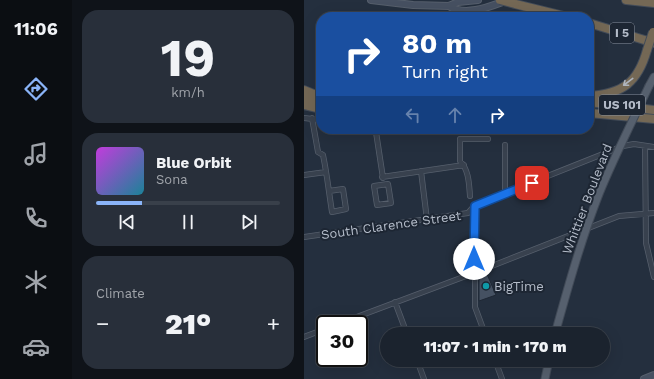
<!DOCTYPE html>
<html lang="en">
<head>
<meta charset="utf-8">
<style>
	body { margin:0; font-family:"Work Sans",sans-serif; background:#282f3a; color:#f1f3f6; height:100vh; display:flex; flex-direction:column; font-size:15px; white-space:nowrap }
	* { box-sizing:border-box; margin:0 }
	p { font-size:13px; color:#a0a4aa }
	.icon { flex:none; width:22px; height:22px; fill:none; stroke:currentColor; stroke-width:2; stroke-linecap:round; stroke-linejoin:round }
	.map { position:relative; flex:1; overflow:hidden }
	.sheet { display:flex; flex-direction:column; gap:10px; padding:10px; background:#0f1319; width:232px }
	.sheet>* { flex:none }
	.guide { position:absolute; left:12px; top:12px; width:278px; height:122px; border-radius:16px; box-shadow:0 4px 16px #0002,0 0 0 1px #39404a; background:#1a4fa0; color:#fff; overflow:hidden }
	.speed { position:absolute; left:12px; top:315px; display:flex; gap:8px; font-size:20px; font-weight:700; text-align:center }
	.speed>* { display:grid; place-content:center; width:52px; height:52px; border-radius:50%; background:#1b232e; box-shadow:0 4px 16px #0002,0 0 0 1px #39404a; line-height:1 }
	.speed .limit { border:2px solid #111; border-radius:6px; background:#fff; color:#111 }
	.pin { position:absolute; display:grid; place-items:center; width:34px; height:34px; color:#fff; margin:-17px; border-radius:8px; box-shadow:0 2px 6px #0006 }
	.me { position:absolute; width:44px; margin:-22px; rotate:0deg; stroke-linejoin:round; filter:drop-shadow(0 0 3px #0008) }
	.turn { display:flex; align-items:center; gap:14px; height:84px; padding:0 20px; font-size:18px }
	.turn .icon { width:52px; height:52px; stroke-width:2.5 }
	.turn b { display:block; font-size:28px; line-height:34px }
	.lanes { display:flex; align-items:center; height:38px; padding:0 20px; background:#0003; justify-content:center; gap:20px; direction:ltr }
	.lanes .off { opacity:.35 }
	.big { font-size:30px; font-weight:800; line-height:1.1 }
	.sheet .widget { flex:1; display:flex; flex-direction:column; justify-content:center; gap:6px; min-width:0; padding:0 14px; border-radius:16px; background:#282f3a }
	.sheet .dial { align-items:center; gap:0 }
	.dial b { font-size:52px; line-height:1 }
	.song { display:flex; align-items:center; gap:12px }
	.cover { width:48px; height:48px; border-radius:6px; background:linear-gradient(135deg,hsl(290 70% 55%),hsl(190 70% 35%)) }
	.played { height:4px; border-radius:2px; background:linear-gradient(90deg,#8ab4f8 25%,#39404a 25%) }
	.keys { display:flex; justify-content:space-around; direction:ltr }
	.heat { display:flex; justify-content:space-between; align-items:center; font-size:22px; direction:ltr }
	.trip { position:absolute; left:76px; top:327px; width:230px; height:40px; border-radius:20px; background:#1b232e; box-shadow:0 4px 16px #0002,0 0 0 1px #39404a; font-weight:800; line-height:40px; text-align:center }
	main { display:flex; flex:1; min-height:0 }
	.tabs { display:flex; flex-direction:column; width:72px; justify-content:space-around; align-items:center; background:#0b0e12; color:#a0a4aa }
	.tabs .icon { width:28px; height:28px }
	.tabs .selected { color:#8ab4f8 }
	.tabs b { font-size:18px; color:#f1f3f6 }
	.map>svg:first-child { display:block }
	.building { fill:#455162; stroke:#1f2835 }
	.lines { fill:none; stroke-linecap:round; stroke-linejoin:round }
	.street-casing { stroke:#565f6c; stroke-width:6 }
	.secondary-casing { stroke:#565f6c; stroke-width:8 }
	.primary-casing { stroke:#414a57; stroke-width:9 }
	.highway-casing { stroke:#434c59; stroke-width:10 }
	.street { stroke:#38414e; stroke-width:4.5 }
	.secondary { stroke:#465061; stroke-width:6 }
	.primary { stroke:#56606e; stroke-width:7 }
	.highway { stroke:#746855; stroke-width:8 }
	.primary-bridge-casing { stroke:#414a57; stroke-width:9; stroke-linecap:butt }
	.highway-bridge-casing { stroke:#434c59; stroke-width:10; stroke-linecap:butt }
	.primary-bridge { stroke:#56606e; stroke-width:7 }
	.highway-bridge { stroke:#746855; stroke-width:8 }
	.oneway { stroke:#aeb4bd }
	.route-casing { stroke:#114b97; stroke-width:10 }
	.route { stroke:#1a73e8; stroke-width:7 }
	.culture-dot { fill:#0f9aa8; stroke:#1d2633; stroke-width:1.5 }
	.labels { text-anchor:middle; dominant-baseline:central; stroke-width:4; stroke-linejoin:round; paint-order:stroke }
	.shield { fill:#1d2633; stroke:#878f9c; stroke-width:1 }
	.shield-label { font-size:12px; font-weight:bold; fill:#b4bcc9 }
	.street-label { font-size:13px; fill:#b4bcc9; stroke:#1d2633 }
	.poi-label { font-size:13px; fill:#b4bcc9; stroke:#1d2633; text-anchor:start }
</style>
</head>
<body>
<main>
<nav class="tabs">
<b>11:06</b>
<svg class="icon selected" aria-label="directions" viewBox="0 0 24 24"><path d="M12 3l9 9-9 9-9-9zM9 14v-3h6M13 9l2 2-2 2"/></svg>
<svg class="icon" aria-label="music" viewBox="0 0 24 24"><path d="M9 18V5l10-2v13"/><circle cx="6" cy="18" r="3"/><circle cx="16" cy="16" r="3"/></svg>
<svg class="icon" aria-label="phone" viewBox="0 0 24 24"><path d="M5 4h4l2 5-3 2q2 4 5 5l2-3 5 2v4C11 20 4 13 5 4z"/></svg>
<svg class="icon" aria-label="climate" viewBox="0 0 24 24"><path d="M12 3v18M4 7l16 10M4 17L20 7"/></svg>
<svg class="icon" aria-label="car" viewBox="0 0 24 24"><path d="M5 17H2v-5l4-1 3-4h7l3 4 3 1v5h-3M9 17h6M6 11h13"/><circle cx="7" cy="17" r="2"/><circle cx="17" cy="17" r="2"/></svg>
</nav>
<section class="sheet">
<div class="widget dial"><b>19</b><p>km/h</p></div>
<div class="widget">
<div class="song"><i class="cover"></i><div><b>Blue Orbit</b><p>Sona</p></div></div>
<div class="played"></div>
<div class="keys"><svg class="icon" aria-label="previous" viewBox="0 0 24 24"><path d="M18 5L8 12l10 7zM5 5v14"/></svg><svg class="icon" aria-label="pause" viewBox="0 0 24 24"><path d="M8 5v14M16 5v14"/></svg><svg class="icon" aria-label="next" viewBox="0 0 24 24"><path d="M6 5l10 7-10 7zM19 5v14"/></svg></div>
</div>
<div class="widget"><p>Climate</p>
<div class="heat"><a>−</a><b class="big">21°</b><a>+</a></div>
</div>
</section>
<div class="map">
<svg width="350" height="379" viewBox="0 0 350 379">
	<rect width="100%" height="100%" fill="#242f3e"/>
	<path class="building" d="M183 274 192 295 175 301V277Z"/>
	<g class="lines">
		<defs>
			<path id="street" d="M0 118 17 120
				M8 118 14 152 19 155C23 174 25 193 28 212L42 209 39 189 25 191
				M70 129 72 132 79 178
				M201 145V194
				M341 146 342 243 350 277
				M117 171 123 220
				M0 175 22 172
				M78 177 160 165
				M84 184 87 203 73 205 70 186Z
				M166 196C165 184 165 170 156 161V139H184
				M171 205V307L181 334
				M0 237 164 213 171 205 319 146 330 144 350 147
				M91 302 103 334
				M34 324 170 273 315 216 350 213
				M0 337 21 329
				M113 360 120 379
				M191 360 198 379"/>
			<path id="secondary" d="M67 0 109 5 145 6 154 2 174 0
				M145 6C160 17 185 7 201 1
				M340 379 350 375"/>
			<path id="primary" d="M345 86 350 77
				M241 379 245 360"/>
			<path id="highway" d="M322 0 350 3
				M211 4 264 17
				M285 23 350 43
				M0 90 17 97
				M285 96C319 94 334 82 343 50
				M0 98 17 100
				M285 102 350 110
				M0 105 17 109
				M285 113 350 119"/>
		</defs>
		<use href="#street" class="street-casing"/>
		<use href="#secondary" class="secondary-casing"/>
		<use href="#primary" class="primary-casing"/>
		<use href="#highway" class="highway-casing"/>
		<use href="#street" class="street"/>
		<use href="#secondary" class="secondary"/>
		<use href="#primary" class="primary"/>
		<use href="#highway" class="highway"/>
		<defs>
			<path id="primary-bridge" d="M251 334C264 287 277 240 295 194 310 157 328 122 345 86"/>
			<path id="highway-bridge" d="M196 0 211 4
				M343 50 349 32"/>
		</defs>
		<use href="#primary-bridge" class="primary-bridge-casing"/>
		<use href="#highway-bridge" class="highway-bridge-casing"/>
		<use href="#primary-bridge" class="primary-bridge"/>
		<use href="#highway-bridge" class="highway-bridge"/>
	</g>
	<defs><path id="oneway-shaft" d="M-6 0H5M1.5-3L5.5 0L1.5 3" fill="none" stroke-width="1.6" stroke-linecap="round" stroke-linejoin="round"/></defs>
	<use class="oneway" href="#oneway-shaft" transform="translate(324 82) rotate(143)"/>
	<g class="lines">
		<defs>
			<path id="route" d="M170 259 171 206 228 183"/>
		</defs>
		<use href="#route" class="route-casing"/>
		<use href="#route" class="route"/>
	</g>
	<circle class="culture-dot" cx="182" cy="286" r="4"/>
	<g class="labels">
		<g class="shield">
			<rect x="306" y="23" width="24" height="20" rx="3"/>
			<rect x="295" y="95" width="46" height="20" rx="3"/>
		</g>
		<g class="shield-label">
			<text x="318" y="33">I 5</text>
			<text x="318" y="105">US 101</text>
		</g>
		<g class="street-label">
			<text transform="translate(283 199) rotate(-69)">Whittier Boulevard</text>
			<text transform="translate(87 225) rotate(-8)">South Clarence Street</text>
		</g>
		<g class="poi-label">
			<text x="190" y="286">BigTime</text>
		</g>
	</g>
</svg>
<div class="speed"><div class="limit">30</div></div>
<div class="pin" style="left:228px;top:183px;background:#d93025"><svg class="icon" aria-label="arrive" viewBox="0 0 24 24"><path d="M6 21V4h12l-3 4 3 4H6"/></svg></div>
<svg class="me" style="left:170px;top:259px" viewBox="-20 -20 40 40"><circle r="19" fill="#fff"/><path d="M0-13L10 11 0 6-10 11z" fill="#1a73e8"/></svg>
<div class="trip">11:07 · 1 min · 170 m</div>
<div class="guide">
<div class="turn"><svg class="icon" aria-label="right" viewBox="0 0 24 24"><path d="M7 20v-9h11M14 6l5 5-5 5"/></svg><div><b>80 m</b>Turn right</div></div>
<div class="lanes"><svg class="icon off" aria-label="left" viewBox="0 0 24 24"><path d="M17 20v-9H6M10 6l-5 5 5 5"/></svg><svg class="icon off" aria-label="ahead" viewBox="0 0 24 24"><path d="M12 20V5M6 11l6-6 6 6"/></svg><svg class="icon" aria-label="right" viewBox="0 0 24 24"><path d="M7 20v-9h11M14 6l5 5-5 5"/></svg></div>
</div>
</div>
</main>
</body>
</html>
